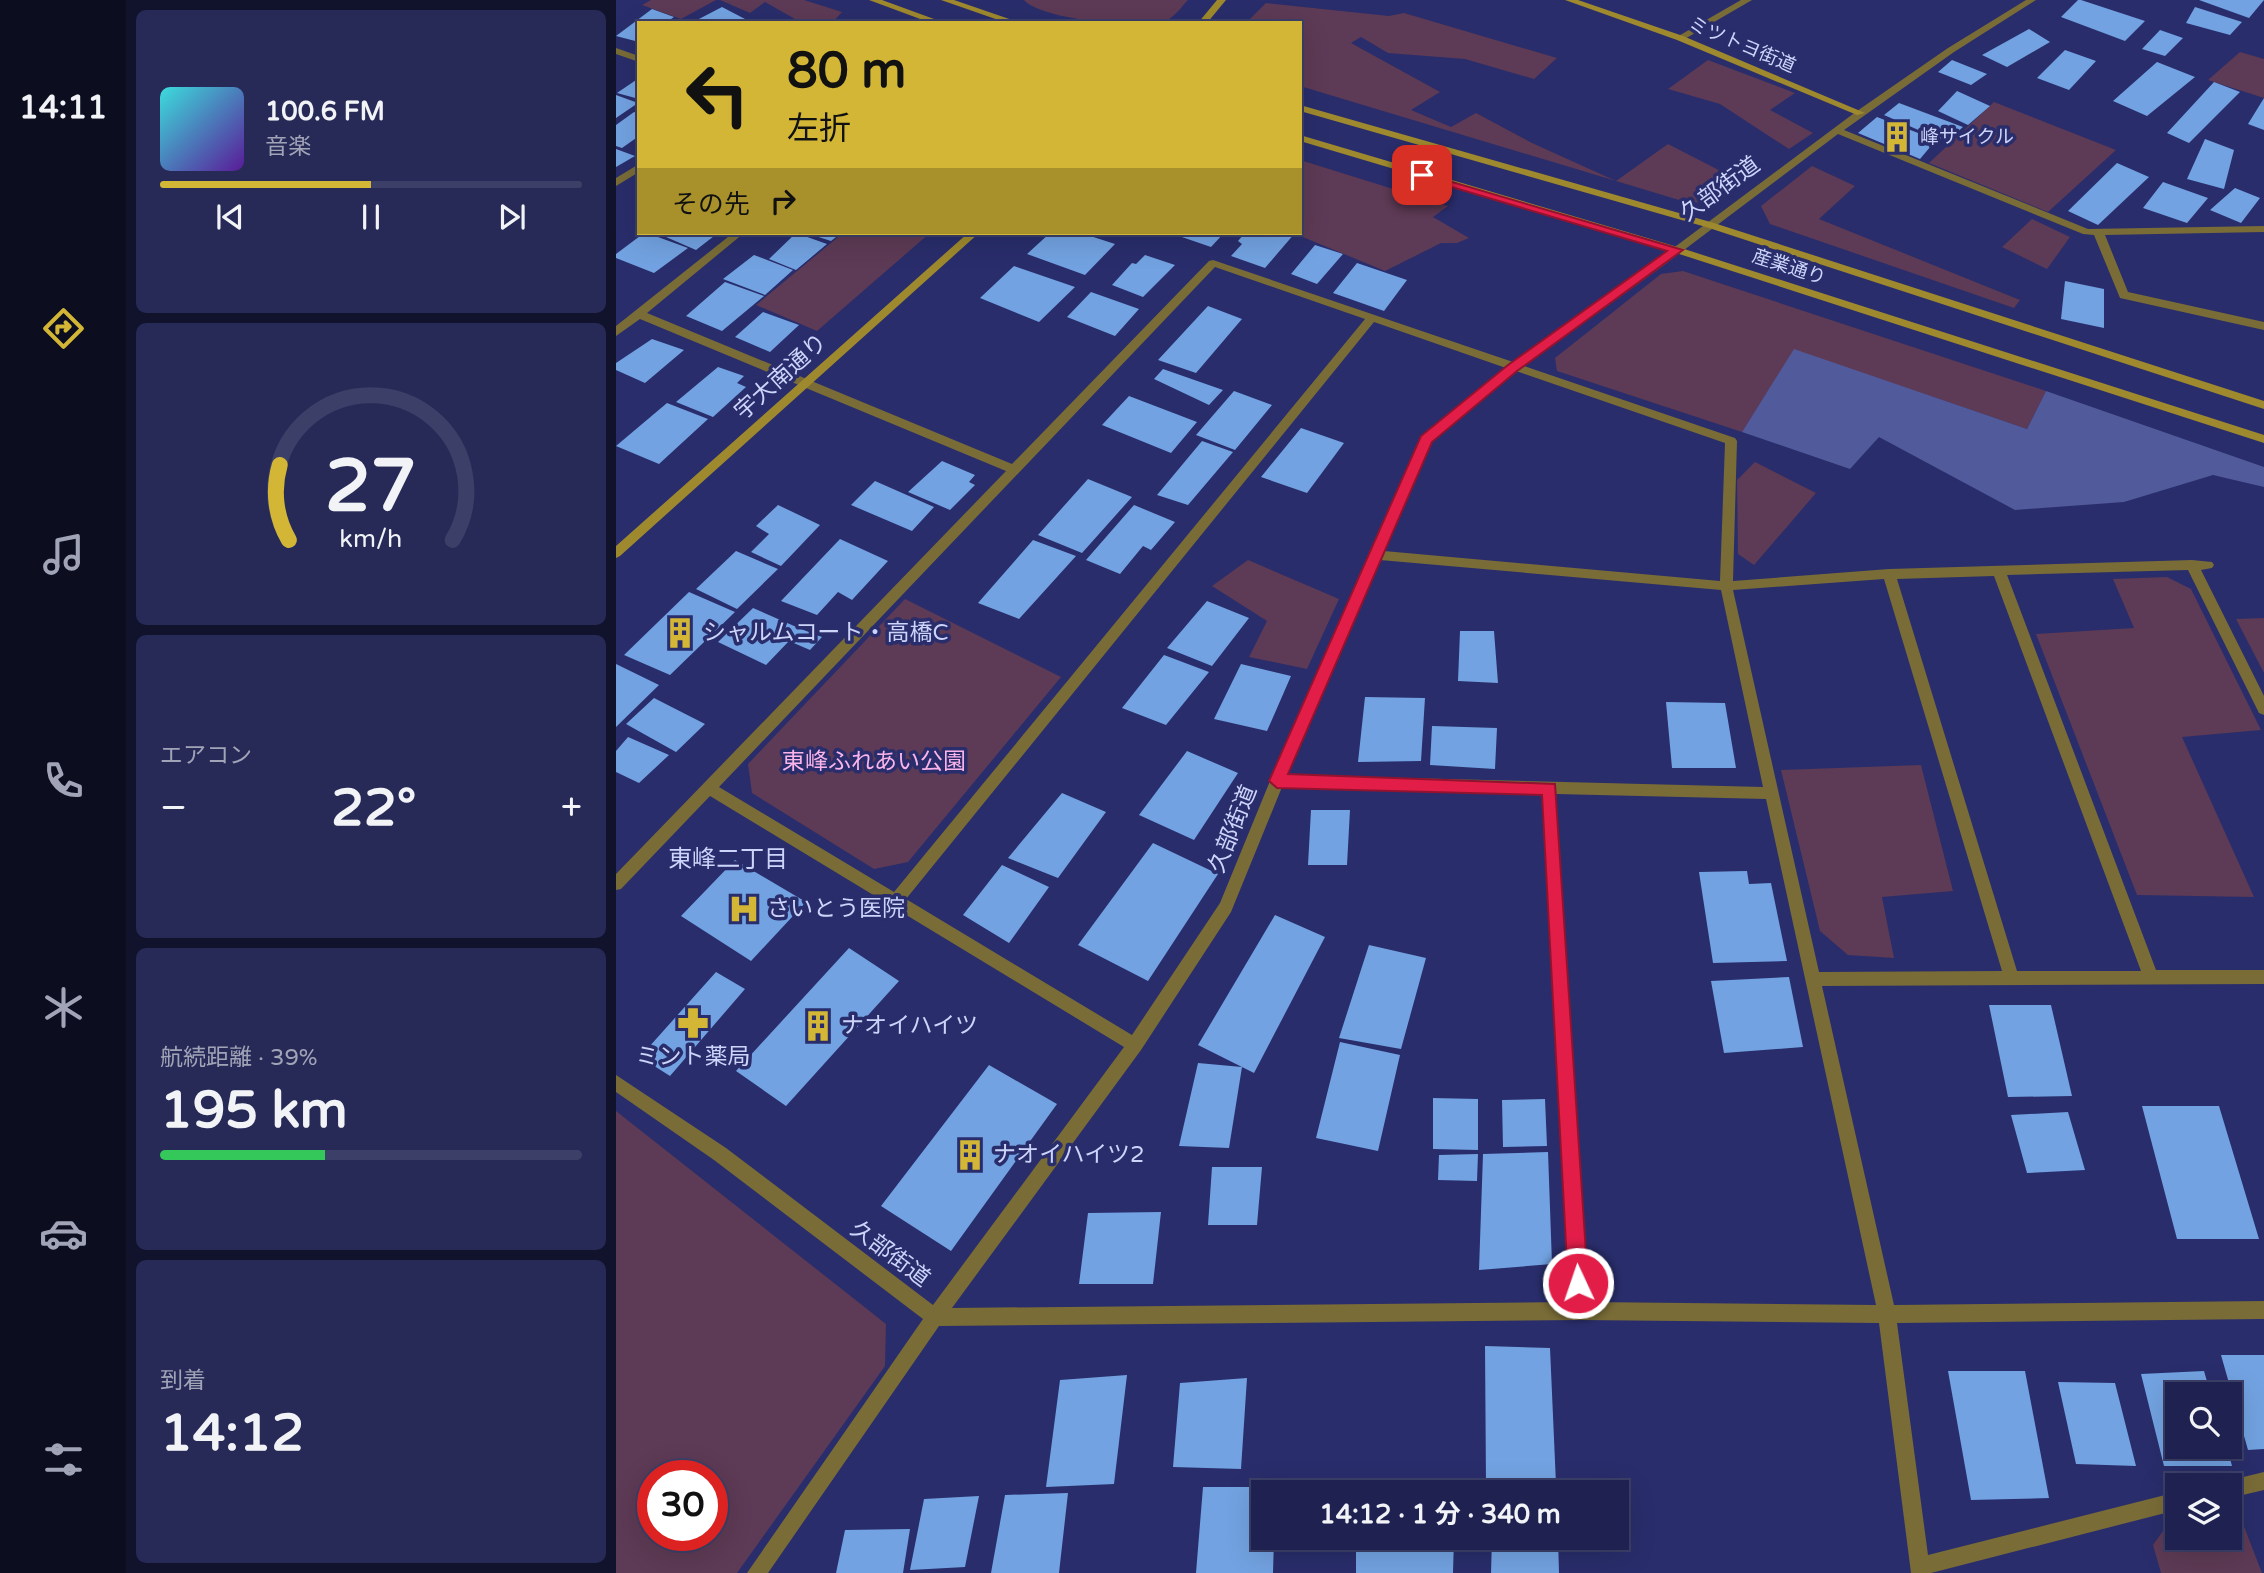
<!DOCTYPE html>
<html lang="ja">
<head>
<meta charset="utf-8">
<style>
	body { margin:0; font-family:"Varela Round","Noto Sans JP",sans-serif; background:#272a57; color:#f1f3f6; height:100vh; display:flex; flex-direction:column; font-size:26px; white-space:nowrap }
	* { box-sizing:border-box; margin:0 }
	p { font-size:23px; color:#a1a4b7 }
	.icon { flex:none; width:38px; height:38px; fill:none; stroke:currentColor; stroke-width:2; stroke-linecap:round; stroke-linejoin:round }
	.map { position:relative; flex:1; overflow:hidden }
	.panel { display:flex; flex-direction:column; gap:10px; padding:10px; background:#11132c; width:490px }
	.panel>* { flex:none }
	.banner { position:absolute; left:21px; top:21px; width:665px; height:214px; border-radius:0px; box-shadow:0 7px 28px #0002,0 0 0 2px #3c3f67; background:#d3b635; color:#111; overflow:hidden }
	.tools { position:absolute; left:1549px; top:1382px; display:grid; gap:14px }
	.tools a { display:grid; place-items:center; width:77px; height:77px; border-radius:0px; background:#1f2250; box-shadow:0 7px 28px #0002,0 0 0 2px #3c3f67; font-size:35px }
	.speed { position:absolute; left:21px; top:1460px; display:flex; gap:14px; font-size:35px; font-weight:700; text-align:center }
	.speed>* { display:grid; place-content:center; width:91px; height:91px; border-radius:50%; background:#1f2250; box-shadow:0 7px 28px #0002,0 0 0 2px #3c3f67; line-height:1 }
	.speed .limit { border:10px solid #d22; background:#fff; color:#111 }
	.pin { position:absolute; display:grid; place-items:center; width:60px; height:60px; color:#fff; margin:-30px; border-radius:14px; box-shadow:0 4px 10px #0006 }
	.me { position:absolute; width:77px; margin:-38px; rotate:357deg; stroke-linejoin:round; filter:drop-shadow(0 0 5px #0008) }
	.turn { display:flex; align-items:center; gap:24px; height:147px; padding:0 35px; font-size:32px }
	.turn .icon { width:91px; height:91px; stroke-width:2.5 }
	.turn b { display:block; font-size:49px; line-height:60px }
	.then { display:flex; align-items:center; height:66px; padding:0 35px; background:#0003; gap:14px; font-size:26px }
	.big { font-size:52px; font-weight:700; line-height:1.1 }
	.panel .tile { flex:1; display:flex; flex-direction:column; justify-content:center; gap:10px; min-width:0; padding:0 24px; border-radius:10px; background:#272a57 }
	.panel .dial { align-items:center; gap:0 }
	.dial svg { height:182px; overflow:visible; fill:none; stroke:#3c3f67; stroke-width:7; stroke-linecap:round; text-anchor:middle }
	.dial text { fill:#f1f3f6; stroke:none }
	.song { display:flex; align-items:center; gap:21px }
	.cover { width:84px; height:84px; border-radius:10px; background:linear-gradient(135deg,hsl(180 70% 55%),hsl(270 70% 35%)) }
	.played { height:7px; border-radius:4px; background:linear-gradient(90deg,#d3b635 50%,#3c3f67 50%) }
	.keys { display:flex; justify-content:space-around; direction:ltr }
	.heat { display:flex; justify-content:space-between; align-items:center; font-size:38px; direction:ltr }
	.charge { height:10px; border-radius:5px; background:linear-gradient(90deg,#34c759 39%,#3c3f67 0) }
	.trip { position:absolute; left:635px; top:1480px; width:378px; height:70px; border-radius:0px; background:#1f2250; box-shadow:0 7px 28px #0002,0 0 0 2px #3c3f67; font-weight:700; line-height:70px; text-align:center }
	main { display:flex; flex:1; min-height:0 }
	.dock { display:flex; flex-direction:column; width:126px; justify-content:space-around; align-items:center; background:#0c0e20; color:#a1a4b7 }
	.dock .icon { width:49px; height:49px }
	.dock .active { color:#d3b635 }
	.dock b { font-size:32px; color:#f1f3f6 }
	.map>svg:first-child { display:block }
	.green { fill:#5d3a55; fill-rule:evenodd }
	.water { fill:#515a9b }
	.building { fill:#72a2e1 }
	.lines { fill:none; stroke-linecap:round; stroke-linejoin:round }
	.street { fill:#796c37; fill-rule:evenodd }
	.secondary { fill:#9e892e; fill-rule:evenodd }
	.route { fill:#e11d48; stroke:#92132f; stroke-width:2 }
	.labels { text-anchor:middle; dominant-baseline:central; stroke-width:7; stroke-linejoin:round; paint-order:stroke }
	.far-street-label { font-size:19px; fill:#ccd4fa; stroke:#292d6b }
	.far-poi-label { font-size:19px; fill:#ccd4fa; stroke:#292d6b; text-anchor:start }
	.street-label { font-size:23px; fill:#ccd4fa; stroke:#292d6b }
	.poi-label { font-size:23px; fill:#ccd4fa; stroke:#292d6b; text-anchor:start }
	.park-label { font-size:23px; fill:#fbb4ea; stroke:#292d6b }
	.neighbourhood-label { font-size:24px; fill:#ccd4fa; stroke:#292d6b }
</style>
</head>
<body>
<main>
<nav class="dock">
<b>14:11</b>
<svg class="icon active" aria-label="directions" viewBox="0 0 24 24"><path d="M12 3l9 9-9 9-9-9zM9 14v-3h6M13 9l2 2-2 2"/></svg>
<svg class="icon" aria-label="music" viewBox="0 0 24 24"><path d="M9 18V5l10-2v13"/><circle cx="6" cy="18" r="3"/><circle cx="16" cy="16" r="3"/></svg>
<svg class="icon" aria-label="phone" viewBox="0 0 24 24"><path d="M5 4h4l2 5-3 2q2 4 5 5l2-3 5 2v4C11 20 4 13 5 4z"/></svg>
<svg class="icon" aria-label="climate" viewBox="0 0 24 24"><path d="M12 3v18M4 7l16 10M4 17L20 7"/></svg>
<svg class="icon" aria-label="car" viewBox="0 0 24 24"><path d="M5 17H2v-5l4-1 3-4h7l3 4 3 1v5h-3M9 17h6M6 11h13"/><circle cx="7" cy="17" r="2"/><circle cx="17" cy="17" r="2"/></svg>
<svg class="icon" aria-label="filters" viewBox="0 0 24 24"><path d="M4 7h16M4 17h16"/><circle cx="9" cy="7" r="2"/><circle cx="15" cy="17" r="2"/></svg>
</nav>
<section class="panel">
<div class="tile">
<div class="song"><i class="cover"></i><div><b>100.6 FM</b><p>音楽</p></div></div>
<div class="played"></div>
<div class="keys"><svg class="icon" aria-label="previous" viewBox="0 0 24 24"><path d="M18 5L8 12l10 7zM5 5v14"/></svg><svg class="icon" aria-label="pause" viewBox="0 0 24 24"><path d="M8 5v14M16 5v14"/></svg><svg class="icon" aria-label="next" viewBox="0 0 24 24"><path d="M6 5l10 7-10 7zM19 5v14"/></svg></div>
</div>
<div class="tile dial"><svg viewBox="0 0 100 80">
<path d="M14 69A42 42 0 1 1 86 69"/>
<path d="M14 69A42 42 0 0 1 10 36" stroke="#d3b635"/>
<text x="50" y="56" font-size="32" font-weight="700">27</text>
<text x="50" y="72" font-size="11">km/h</text>
</svg></div>
<div class="tile"><p>エアコン</p>
<div class="heat"><a>−</a><b class="big">22°</b><a>+</a></div>
</div>
<div class="tile"><p>航続距離 · 39%</p><b class="big">195 km</b><div class="charge"></div></div>
<div class="tile"><p>到着</p><b class="big">14:12</b></div>
</section>
<div class="map">
<svg width="1648" height="1573" viewBox="0 0 1648 1573">
	<rect width="100%" height="100%" fill="#292d6b"/>
	<path class="green" d="M35 0H100L65 19 26 5Z
		M104 0H188L226 12 216 23H186L149 2 134 13Z
		M408 0H572C567 5 560 15 553 19 528 31 423 19 408 0Z
		M650 3 773 16 788 13 941 58 918 79 849 59 772 53 745 37 735 43 824 92 795 110 835 127 860 113 916 143 1000 181 1052 144 1128 183 1102 201 1073 203 684 86V23H630Z
		M1624 52 1648 59V98L1592 80Z
		M1092 60 1179 93 1154 110 1197 133 1173 149 1104 104 1052 89Z
		M1378 102 1500 150 1432 212 1313 163Z
		M684 160 832 206 817 217 853 238 841 243H825L769 271 677 233H684Z
		M1196 166 1239 186 1203 219 1404 300 1398 308 1154 224 1145 206Z
		M1416 219 1454 237 1431 269 1386 247Z
		M227 233H314L201 331 140 305Z
		M1067 271 1430 391 1411 429 1178 350 1126 432 941 371 939 358 1045 274Z
		M1139 462 1200 493 1138 565 1122 554 1121 480Z
		M632 560 723 599 691 669 633 657 651 621 596 586Z
		M1551 577 1575 589 1645 730 1566 737 1638 897 1521 895 1420 634 1518 628 1497 579Z
		M289 599 445 677 292 862 258 869 136 793 132 764Z
		M1648 618V673L1620 619Z
		M1305 765 1337 891 1266 897 1278 958 1232 955 1204 931 1165 770Z
		M0 1111 270 1324 269 1366 121 1573H0ZM37 1475H96V1535H37Z
		M1624 1516 1646 1573H1545L1537 1545 1547 1531 1561 1528V1538H1614V1518Z"/>
	<path class="water" d="M1178 349 1411 429 1430 391 1648 467V487L1597 475 1508 502 1399 510 1263 437 1234 469 1126 432Z"/>
	<path class="building" d="M1462 0H1465L1529 21 1509 41 1445 17Z
		M1583 0H1648L1633 18Z
		M106 7 129 19 122 23H86L81 20Z
		M1579 7 1626 22 1614 35 1570 23Z
		M36 9 58 17 49 23H23V42L0 36Z
		M1413 29 1434 42 1391 67 1366 55Z
		M1544 30 1567 38 1549 56 1526 49Z
		M1449 50 1480 61 1453 90 1421 78Z
		M1336 60 1371 74 1355 85 1322 72Z
		M1541 62 1579 77 1531 116 1497 101Z
		M23 78V99L1 93Z
		M1598 82 1624 92 1573 143 1551 133Z
		M1341 91 1374 106 1352 125 1322 111Z
		M0 95 22 103 0 118Z
		M1648 98V130L1632 124Z
		M1283 103 1347 127 1330 142 1268 115Z
		M18 112 23 114V136L6 148 0 146V125Z
		M1261 117 1320 140 1304 159 1242 133Z
		M1589 139 1618 150 1608 189 1571 179Z
		M0 149 19 156 0 167Z
		M1501 163 1533 177 1482 225 1452 211Z
		M1547 182 1592 198 1571 223 1527 208Z
		M1619 188 1644 198 1625 223 1594 210Z
		M28 233H31L72 248 38 273 0 258V254Z
		M55 233H102L80 250 50 237Z
		M180 233 211 244 180 270 153 259Z
		M190 233H225L215 241Z
		M434 233H465L499 244 469 275 411 254Z
		M563 233H608L595 247 560 235Z
		M629 233H679L649 268 615 256 626 244 622 241Z
		M699 245 727 254 701 284 675 274Z
		M138 255 177 270 149 295 107 279Z
		M529 255 559 265 527 297 496 285 516 263 520 264Z
		M741 263 791 280 768 311 717 293Z
		M398 266 459 287 423 322 364 298Z
		M1449 281 1488 289V328L1445 319Z
		M109 282 148 296 106 331 70 316Z
		M475 292 523 309 499 336 451 317Z
		M592 306 626 319 580 373 542 360Z
		M147 312 183 325 154 352 119 337Z
		M36 339 68 350 29 383 0 370V363Z
		M102 367 128 376 121 383 130 387 97 417 60 402Z
		M547 369 607 390 593 405 538 379Z
		M618 391 656 405 619 450 580 435Z
		M513 396 581 422 555 453 486 425Z
		M51 403 92 419 43 464 0 446Z
		M685 428 728 443 691 493 645 477Z
		M586 441 617 452 572 505 541 495Z
		M326 461 359 475 353 482 359 485 334 510 292 492Z
		M472 479 516 497 466 553 422 535Z
		M259 481 318 507 296 531 235 505Z
		M162 505 204 525 165 566 135 552 153 534 140 526Z
		M518 505 559 522 535 550 527 546 504 574 470 560Z
		M224 539 272 561 236 600 222 592 201 615 165 601Z
		M417 540 460 556 403 619 362 603Z
		M120 551 162 569 121 609 80 589Z
		M73 592 119 612 54 675 8 655Z
		M591 601 633 618 596 666 551 648Z
		M137 608 185 629 206 637 194 650 173 641 150 665 102 642Z
		M844 631H878L882 683 842 681Z
		M548 655 593 672 550 725 506 708Z
		M0 664 43 685 0 727Z
		M625 664 675 676 651 731 598 719Z
		M749 697 809 698 805 761 742 762Z
		M38 698 89 724 60 752 10 724Z
		M1050 702 1109 703 1120 768H1056Z
		M816 726 881 728 879 769 814 765Z
		M12 737 53 755 23 783 0 772V751Z
		M571 751 622 773 578 840 523 815Z
		M446 793 490 812 442 878 392 858Z
		M695 810H734L731 865H692Z
		M537 843 602 874 532 981 462 945Z
		M119 860 190 902 135 961 65 916Z
		M386 865 433 887 393 943 347 915Z
		M1131 871 1133 884 1155 883 1171 961 1097 963 1083 872Z
		M659 915 709 937 638 1073 582 1045Z
		M753 945 810 958 785 1049 723 1038Z
		M233 948 283 981 170 1106 120 1071Z
		M100 972 129 989 54 1076 24 1057Z
		M1173 977 1187 1047 1108 1053 1095 981Z
		M1373 1005H1435L1456 1096 1392 1097Z
		M724 1042 784 1055 762 1151 700 1138Z
		M582 1063 626 1067 613 1148 563 1146Z
		M373 1065 441 1104 335 1251 265 1206Z
		M817 1098 862 1099V1150L817 1149Z
		M929 1099 931 1146 887 1147 886 1100Z
		M1526 1106H1603L1643 1239H1561Z
		M1452 1112 1469 1170 1411 1173 1395 1115Z
		M932 1152 936 1264 863 1270 867 1154Z
		M862 1154 861 1181 822 1180 823 1155Z
		M596 1167H646L641 1225H592Z
		M545 1212 537 1284H463L472 1213Z
		M869 1346 934 1348 940 1484 870 1486Z
		M1605 1355H1648V1449L1632 1450Z
		M1332 1371H1409L1433 1498 1355 1500Z
		M1588 1371 1595 1395H1561V1447H1611L1616 1466H1548L1525 1374Z
		M511 1375 498 1484 430 1487 444 1380Z
		M631 1378 625 1469 557 1467 564 1383Z
		M1442 1382 1499 1383 1520 1466 1460 1464Z
		M587 1487H660V1493H648V1538H658L657 1573H580Z
		M452 1493 443 1573H375L389 1495Z
		M363 1496 349 1567 294 1570 308 1499Z
		M294 1529 287 1573H220L229 1530Z
		M740 1538H838L837 1573H740Z
		M876 1538H942L943 1573H875Z"/>
	<g class="lines">
		<path class="street" d="M1125 0H1136L1067 40 1059 38Z
			M1410 0H1420L1338 52 1228 130 1472 229 1648 226V232L1489 235 1512 292 1648 322V330L1504 298 1478 235 1467 234 1222 134 1048 265 908 366 1119 438 1121 441 1117 581 1273 569 1576 560 1596 562 1598 565 1596 568 1585 570 1648 696V715L1643 713 1572 570 1391 575 1540 970H1648V984L1206 986 1278 1305 1648 1301V1319L1281 1323 1312 1555 1561 1492V1510L1315 1573H1295L1263 1323 964 1320 323 1326 152 1573H131L307 1319 98 1160 0 1092V1075L110 1148 317 1305 508 1047 94 796 5 889 0 890V874L390 471 24 319 0 336V326L117 233H128L31 313 396 464 593 261 597 260 897 362 1040 261 1241 111 1332 48ZM599 267 749 319 278 892 103 787ZM758 322 890 368 804 440 654 781 604 903 516 1035 290 899ZM900 371 1109 443 1104 581 768 551 815 442ZM764 560 1105 590 1147 787 670 775ZM1378 576 1525 971H1401L1281 579ZM1268 579 1386 971 1203 972 1117 590ZM666 787 926 793 955 1302 336 1308 525 1050 615 912ZM940 794 1150 799 1260 1305 972 1302Z
			M0 48 23 56V62L0 54Z
			M23 164V172L0 186V178Z
			M1648 1472V1490L1614 1498V1486H1606L1607 1482Z"/>
		<path class="secondary" d="M253 0H266L329 23H315Z
			M325 0H338L405 23H391Z
			M601 0H610L591 23H582Z
			M949 0H962L1067 36 1249 113 1241 115 1061 40Z
			M684 105 1098 223 1648 401V409L1090 227 684 111Z
			M684 135 1065 248 1648 435V443L1057 252 684 141Z
			M352 233H363L4 556 0 558V546Z"/>
	</g>
	<path class="route" d="M802 172 1067 250 901 371 816 442 672 774 939 784 972 1283 969 1290 962 1293 955 1290 952 1283 926 795 661 788 653 781 805 436 892 365 1051 251 802 177Z"/>
	<defs>
		<symbol id="building-bare" viewBox="-9 -9 18 18"><path d="M-4-6H4V6H1V3H-1V6H-4ZM-2.5-4.3h1.7v1.8h-1.7ZM.8-4.3h1.7v1.8H.8ZM-2.5-1h1.7V.8h-1.7ZM.8-1h1.7V.8H.8Z" fill="#d3b635" stroke="#292d6b" stroke-width="2.5" paint-order="stroke"/></symbol>
		<symbol id="hospital-bare" viewBox="-9 -9 18 18"><path d="M-5-5h3v3.5h4V-5h3V5h-3V1.5h-4V5h-3Z" fill="#d3b635" stroke="#292d6b" stroke-width="2.5" paint-order="stroke"/></symbol>
		<symbol id="pharmacy-bare" viewBox="-9 -9 18 18"><path d="M-2-6h4v4h4v4h-4v4h-4v-4h-4v-4h4Z" fill="#d3b635" stroke="#292d6b" stroke-width="2.5" paint-order="stroke"/></symbol>
	</defs>
	<g fill-rule="evenodd">
		<use href="#building-bare" x="1259" y="115" width="44" height="44"/>
		<use href="#building-bare" x="42" y="611" width="44" height="44"/>
		<use href="#hospital-bare" x="106" y="887" width="44" height="44"/>
		<use href="#pharmacy-bare" x="55" y="1001" width="44" height="44"/>
		<use href="#building-bare" x="180" y="1004" width="44" height="44"/>
		<use href="#building-bare" x="332" y="1133" width="44" height="44"/>
	</g>
	<g class="labels">
		<g class="far-street-label">
			<text transform="translate(1126 45) rotate(23)">ミツトヨ街道</text>
			<text transform="translate(1173 267) rotate(18)">産業通り</text>
		</g>
		<g class="far-poi-label">
			<text x="1304" y="137">峰サイクル</text>
		</g>
		<g class="street-label">
			<text transform="translate(1104 189) rotate(-36)">久部街道</text>
			<text transform="translate(165 377) rotate(-42)">宇大南通り</text>
			<text transform="translate(617 829) rotate(-68)">久部街道</text>
			<text transform="translate(274 1254) rotate(37)">久部街道</text>
		</g>
		<g class="poi-label">
			<text x="87" y="633">シャルムコート・高橋C</text>
			<text x="151" y="909">さいとう医院</text>
			<text x="225" y="1026">ナオイハイツ</text>
			<text x="77" y="1057" text-anchor="middle">ミント薬局</text>
			<text x="377" y="1155">ナオイハイツ2</text>
		</g>
		<g class="park-label">
			<text x="258" y="762">東峰ふれあい公園</text>
		</g>
		<g class="neighbourhood-label">
			<text x="112" y="859">東峰二丁目</text>
		</g>
	</g>
</svg>
<div class="tools">
<a><svg class="icon" aria-label="search" viewBox="0 0 24 24"><circle cx="10" cy="10" r="6"/><path d="M15 15l6 6"/></svg></a>
<a><svg class="icon" aria-label="layers" viewBox="0 0 24 24"><path d="M12 4l9 5-9 5-9-5zM3 14l9 5 9-5"/></svg></a>
</div>
<div class="speed"><div class="limit">30</div></div>
<div class="pin" style="left:806px;top:175px;background:#d93025"><svg class="icon" aria-label="arrive" viewBox="0 0 24 24"><path d="M6 21V4h12l-3 4 3 4H6"/></svg></div>
<svg class="me" style="left:962px;top:1283px" viewBox="-20 -20 40 40"><circle r="17" fill="#e11d48" stroke="#fff" stroke-width="3"/><path d="M0-11L8 9 0 5-8 9z" fill="#fff"/></svg>
<div class="trip">14:12 · 1 分 · 340 m</div>
<div class="banner">
<div class="turn"><svg class="icon" aria-label="left" viewBox="0 0 24 24"><path d="M17 20v-9H6M10 6l-5 5 5 5"/></svg><div><b>80 m</b>左折</div></div>
<div class="then">その先<svg class="icon" aria-label="right" viewBox="0 0 24 24"><path d="M7 20v-9h11M14 6l5 5-5 5"/></svg></div>
</div>
</div>
</main>
</body>
</html>
